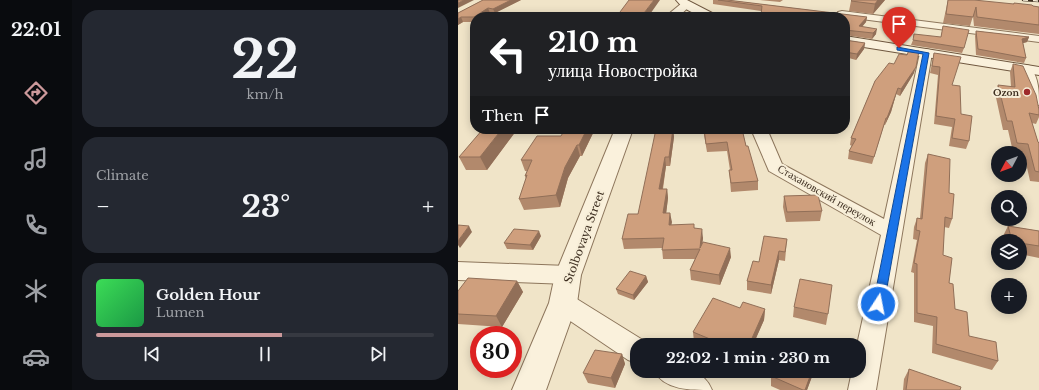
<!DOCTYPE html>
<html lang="en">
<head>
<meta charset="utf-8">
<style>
	body { margin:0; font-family:"Libre Baskerville",serif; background:#242831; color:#f1f3f6; height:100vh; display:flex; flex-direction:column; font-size:15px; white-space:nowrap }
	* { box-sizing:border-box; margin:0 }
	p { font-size:13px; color:#9ea1a6 }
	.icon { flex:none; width:22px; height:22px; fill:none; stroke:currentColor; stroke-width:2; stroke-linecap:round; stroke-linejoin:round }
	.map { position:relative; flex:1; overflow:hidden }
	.details { display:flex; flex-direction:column; gap:10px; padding:10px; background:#0d0f14; width:386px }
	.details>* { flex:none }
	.top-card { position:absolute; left:12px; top:12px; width:380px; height:122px; border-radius:16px; box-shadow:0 2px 10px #0003; background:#202124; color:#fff; overflow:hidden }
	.needle { width:26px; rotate:229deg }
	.fabs { position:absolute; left:533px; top:146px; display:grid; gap:8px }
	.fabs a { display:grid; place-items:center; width:36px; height:36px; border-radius:50%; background:#171b24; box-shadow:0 2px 10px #0003; font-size:20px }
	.speed { position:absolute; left:12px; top:326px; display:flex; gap:8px; font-size:20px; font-weight:700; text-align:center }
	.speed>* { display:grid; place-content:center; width:52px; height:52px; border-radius:50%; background:#171b24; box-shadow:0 2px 10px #0003; line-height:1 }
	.speed .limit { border:6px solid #d22; background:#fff; color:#111 }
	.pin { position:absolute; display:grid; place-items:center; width:34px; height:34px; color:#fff; margin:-41px -17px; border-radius:50% 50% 50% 0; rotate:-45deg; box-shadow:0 0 4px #0007 }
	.pin .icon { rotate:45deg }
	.me { position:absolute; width:44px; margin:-22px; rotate:11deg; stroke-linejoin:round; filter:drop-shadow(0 0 3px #0008) }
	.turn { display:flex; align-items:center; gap:14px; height:84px; padding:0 12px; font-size:18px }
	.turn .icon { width:52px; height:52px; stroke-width:2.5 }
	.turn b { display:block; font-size:28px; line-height:34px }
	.then { display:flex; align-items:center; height:38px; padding:0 12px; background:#0003; gap:8px; font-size:15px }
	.big { font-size:30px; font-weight:700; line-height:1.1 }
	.details .tile { flex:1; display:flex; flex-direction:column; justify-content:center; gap:6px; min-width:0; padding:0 14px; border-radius:16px; background:#242831 }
	.details .dial { align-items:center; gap:0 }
	.dial b { font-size:52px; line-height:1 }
	.song { display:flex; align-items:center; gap:12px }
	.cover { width:48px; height:48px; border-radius:6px; background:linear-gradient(135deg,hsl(130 70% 55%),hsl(140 70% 35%)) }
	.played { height:4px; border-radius:2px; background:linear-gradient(90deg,#cc999b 55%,#363941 55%) }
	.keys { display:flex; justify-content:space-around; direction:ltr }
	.heat { display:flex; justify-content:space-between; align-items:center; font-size:22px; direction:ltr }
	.trip { position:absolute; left:172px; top:338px; width:236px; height:40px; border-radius:16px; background:#171b24; box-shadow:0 2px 10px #0003; font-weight:700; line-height:40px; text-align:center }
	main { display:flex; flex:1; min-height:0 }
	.menu { display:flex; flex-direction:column; width:72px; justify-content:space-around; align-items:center; background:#090b0e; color:#9ea1a6 }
	.menu .icon { width:28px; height:28px }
	.menu .current { color:#cc999b }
	.menu b { font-size:18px; color:#f1f3f6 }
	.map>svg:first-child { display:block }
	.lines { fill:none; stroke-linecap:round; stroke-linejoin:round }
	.minor-casing { stroke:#8d765c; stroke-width:2 }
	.tertiary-casing { stroke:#8d765c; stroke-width:2 }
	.secondary-casing { stroke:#6f573f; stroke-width:2 }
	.minor { fill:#faf1dc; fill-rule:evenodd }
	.tertiary { fill:#faf1dc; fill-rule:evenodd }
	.secondary { fill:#faf1dc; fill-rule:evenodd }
	.rail-casing { stroke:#3d2e20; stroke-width:2.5 }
	.rail { stroke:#f7eed8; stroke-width:1.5; stroke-dasharray:5; stroke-linecap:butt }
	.wall { fill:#b2896c }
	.shaded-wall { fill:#916f58 }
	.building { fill:#cf9f7d; stroke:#916f58 }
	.route { fill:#1a73e8; stroke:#114b97 }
	.poi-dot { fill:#9e2a2b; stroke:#f7eed8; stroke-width:1.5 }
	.labels { text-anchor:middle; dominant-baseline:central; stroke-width:4; stroke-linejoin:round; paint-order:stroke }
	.far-poi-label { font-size:9px; font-weight:bold; fill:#3d2e20; stroke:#f7eed8; text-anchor:end }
	.street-label { font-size:11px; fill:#3d2e20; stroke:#f7eed8 }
</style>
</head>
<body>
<main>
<nav class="menu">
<b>22:01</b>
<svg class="icon current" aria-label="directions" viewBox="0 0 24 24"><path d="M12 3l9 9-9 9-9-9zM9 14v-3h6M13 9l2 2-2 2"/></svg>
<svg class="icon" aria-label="music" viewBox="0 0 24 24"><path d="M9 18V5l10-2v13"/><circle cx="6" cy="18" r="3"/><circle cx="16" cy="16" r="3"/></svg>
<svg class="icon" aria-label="phone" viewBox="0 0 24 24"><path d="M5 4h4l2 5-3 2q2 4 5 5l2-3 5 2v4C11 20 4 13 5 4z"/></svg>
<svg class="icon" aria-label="climate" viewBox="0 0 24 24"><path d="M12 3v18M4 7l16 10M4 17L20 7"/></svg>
<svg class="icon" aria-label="car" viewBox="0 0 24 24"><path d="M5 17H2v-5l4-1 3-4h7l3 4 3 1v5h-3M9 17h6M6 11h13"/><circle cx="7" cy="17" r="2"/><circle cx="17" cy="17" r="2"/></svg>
</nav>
<section class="details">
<div class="tile dial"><b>22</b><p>km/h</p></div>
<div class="tile"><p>Climate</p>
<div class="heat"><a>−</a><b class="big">23°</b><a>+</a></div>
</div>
<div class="tile">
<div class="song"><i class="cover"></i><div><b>Golden Hour</b><p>Lumen</p></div></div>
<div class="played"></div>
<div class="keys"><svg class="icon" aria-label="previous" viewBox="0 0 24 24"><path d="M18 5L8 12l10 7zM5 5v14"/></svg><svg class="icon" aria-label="pause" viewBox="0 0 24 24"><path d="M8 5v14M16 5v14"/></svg><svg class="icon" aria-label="next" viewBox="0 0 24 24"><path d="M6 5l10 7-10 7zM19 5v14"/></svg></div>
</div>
</section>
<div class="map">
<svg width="581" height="390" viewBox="0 0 581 390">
	<rect width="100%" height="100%" fill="#f0e4c8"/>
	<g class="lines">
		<defs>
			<path id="minor" d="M384 11 581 36V42L380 16 379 14 380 12Z
				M468 49 472 50 474 53 418 390H390L394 371H401V345H399L423 235 311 171 293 129H309L324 164 426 219 462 53 464 50Z
				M568 65 572 66C581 79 581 91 581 105L576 104 574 101 562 69 564 66Z
				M0 262 110 266 118 269 122 275 118 281 110 284 0 280Z
				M105 293 114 296 188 342 190 345H179V363L170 360 96 310 93 303 96 296Z
				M196 371C219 371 244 365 254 390 231 390 207 390 196 371Z"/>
			<path id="tertiary" d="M228 2 233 5 220 17H207L224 3Z
				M157 129H175L123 275 119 303 88 390H54L91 303 97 275Z"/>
			<path id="secondary" d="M218 0H229L258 15 260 17C244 17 228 13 218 0Z
				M387 36 581 67V75L387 44Z"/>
		</defs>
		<use href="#minor" class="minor-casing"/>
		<use href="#tertiary" class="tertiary-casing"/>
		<use href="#secondary" class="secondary-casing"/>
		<use href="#minor" class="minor"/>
		<use href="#tertiary" class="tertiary"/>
		<use href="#secondary" class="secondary"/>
		<defs>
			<path id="rail" d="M565 0 581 1"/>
		</defs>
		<use href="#rail" class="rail-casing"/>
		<use href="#rail" class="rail"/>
	</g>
	<path class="wall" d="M25 0H63L37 13H32L26 17H17V22H5L0 25V13Z
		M255 0H269L409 17 408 22 404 27 418 34 414 39 387 35V17L303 15V11L255 4Z
		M302 0H325L322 2Z
		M394 0H427L415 14 391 11 393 1Z
		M490 0 555 4 556 3 581 7V34L516 26 515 16 512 26 485 23Z
		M485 26 506 48 504 53 453 45 455 40 483 37Z
		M518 31 571 37 569 42 565 43 568 58 566 63 518 55 517 36Z
		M387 40 407 43 406 49 398 60 387 57Z
		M476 53 494 85 511 141 508 149 491 146 494 127 476 124 480 75 472 73Z
		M555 64 581 110V117L578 124 574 123 580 142 581 143V182L572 181 566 154 555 152 550 130H545L537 93 540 85 553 87 552 72Z
		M456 73 442 96 438 94 433 112 427 125H426L414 164 390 159 391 151 394 146 392 145 393 138 417 81Z
		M137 129 124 156H122L110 178 102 207 66 210 61 199 68 179 67 176 69 171H67L63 160 103 136Z
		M215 129 216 137 212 166H208L205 189H209L210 198 208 213H212L213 225 237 228 245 238 244 243 273 257 262 285 233 280 232 270 237 259H205L204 248 166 249 164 239 180 214Z
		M245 129H284L288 146 300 181V190L273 192 271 170H272L269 151 249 152Z
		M315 129H333L332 134 314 132Z
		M58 131 29 170H8L1 157Z
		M470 154 491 193 494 219 491 228 486 227 485 255 497 309 511 336 540 361 534 370 474 353 475 326 456 322V273L453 272 459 240 455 239 456 227 459 218H462L467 163Z
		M326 196 364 211 362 221 328 222 325 207Z
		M550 226 581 231V258L562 254V241H546L545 236Z
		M83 236 75 250 49 249 46 243Z
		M329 239 327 261 321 260 313 294 289 290V281L301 262Z
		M188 276 190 282 176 300 160 294 158 289Z
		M59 281 65 292 44 327 0 324V291Z
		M336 307 370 314 368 325 335 317Z
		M282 308 307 309 306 320 295 345H243L236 342 235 332Z
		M164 354 167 364 157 388 130 383 125 373Z
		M451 369 502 390H445L446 379Z
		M315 371H356L349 390H322L313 386V376Z"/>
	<path class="shaded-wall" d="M6 0H16L0 8V3Z
		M53 0H63L37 13 35 9Z
		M196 0H202L190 17H183Z
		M420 0H427L415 14 417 4Z
		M30 8 32 13 26 17H17V20L16 17Z
		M3 17 5 22 0 25V19Z
		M409 17 408 22 400 31 401 26Z
		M419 29 418 34 414 39 415 33Z
		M571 37 569 42 562 44 564 39Z
		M407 43 406 49 398 60 399 54Z
		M458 67 456 73 442 96 443 89Z
		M440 88 433 112 427 125 429 118Z
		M44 129H57L58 131 29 170 22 157Z
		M129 129H137L124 156 121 145Z
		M215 129 216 137 212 166 211 157Z
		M119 145 122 156 110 178 102 207 98 195 107 167Z
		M207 157 208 166 203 198 201 189Z
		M209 189 210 198 207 223 205 213Z
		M212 213 214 222 212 234 211 225Z
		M11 226 14 232 2 248 0 245V241Z
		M244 229 245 238 243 258 242 248Z
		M81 231 83 236 75 250 72 245Z
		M272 248 273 257 262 285 261 275Z
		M321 251V260L313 294V285Z
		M188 276 190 282 176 300 175 295Z
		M59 281 65 292 44 327 38 316Z
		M307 309 306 320 295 345H291Z
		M164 354 167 364 157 388 153 378Z
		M354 371H356L349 390H347Z"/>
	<path class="building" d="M0 0H6L0 3Z
		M25 0H53L35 9 30 8 16 17H3L0 19V13Z
		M171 0H196L183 17H126L127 16H159Z
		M260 0H269L409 17 401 26 419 29 415 33 387 30V17H246L303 15 304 6Z
		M394 0H420L417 4 393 1Z
		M490 0H516L556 4V3L574 5 575 6 581 7V25L519 17 518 7 515 17 488 14Z
		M485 26 511 30 506 48 455 40 456 34 483 37Z
		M518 31 571 37 564 39 568 58 520 49Z
		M387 40 407 43 399 54 387 52Z
		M451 50 461 51 458 67 443 89 440 88 434 105 429 118H428L416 157 391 151 398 139 393 138 417 81 431 63 436 64 441 54 449 55Z
		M476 53 503 57 494 85 502 86 503 114 514 116 511 141 494 138 497 119 478 116 482 67 474 66Z
		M555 64 565 66 578 95 581 110V115L571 113 580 142 581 143V172L577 171 570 144 559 143 554 121H549L540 85 557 87Z
		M25 129H44L22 157H1Z
		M107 129H129L121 145H119L107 167 98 195 61 199 69 175 67 176 74 160H63L79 136H103Z
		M198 129H215L211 157H207L201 189H209L205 213H212L211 225 236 224V228L244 229 242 248 245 242 272 248 261 275 232 270 242 249 204 250 206 238 164 239 170 214H180Z
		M246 129H284L288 146H290L300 181 273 183 271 170H274L269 142 248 144Z
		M470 154 492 159 491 193 496 194 494 219 487 217 485 255 494 258 491 283 495 284 497 309 509 312 511 336 538 342 540 361 478 344 479 317 459 313V264L456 263 462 231 458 230 459 218 464 219Z
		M360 195 364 211 329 212 326 196Z
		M0 225 11 226 0 241Z
		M550 226 581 231V246L562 243V241H554Z
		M56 229 81 231 72 245 46 243Z
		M306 236 329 239 327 252 321 251 313 285 289 281 295 261 301 262Z
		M172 271 188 276 175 295 158 289Z
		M10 278 59 281 38 316 0 314V291Z
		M342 279 374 285 370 314 336 307Z
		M255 298 282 308 285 302 307 309 291 345H263L264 344 235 332Z
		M328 343 333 345H328Z
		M137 350 164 354 153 378 125 373Z
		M451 369 503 387 502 390H448Z
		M315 371H354L347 390H345L313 376Z"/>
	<path class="route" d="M439 47 471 53 426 304 425 307 420 309 416 307 415 304 465 54 439 50Z"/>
	<circle class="poi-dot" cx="569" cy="92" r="4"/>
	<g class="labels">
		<g class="far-poi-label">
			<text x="561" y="92">Ozon</text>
		</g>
		<g class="street-label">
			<text transform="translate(369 195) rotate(30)">Стахановский переулок</text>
			<text transform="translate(126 237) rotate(-70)">Stolbovaya Street</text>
		</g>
	</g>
</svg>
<div class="fabs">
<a><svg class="needle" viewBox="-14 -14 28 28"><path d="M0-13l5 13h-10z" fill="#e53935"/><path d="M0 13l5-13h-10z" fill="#9ea1a6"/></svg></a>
<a><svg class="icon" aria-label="search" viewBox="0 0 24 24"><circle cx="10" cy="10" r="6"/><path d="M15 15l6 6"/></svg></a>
<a><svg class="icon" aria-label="layers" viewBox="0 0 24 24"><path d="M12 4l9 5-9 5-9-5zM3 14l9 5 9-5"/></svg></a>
<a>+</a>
</div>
<div class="speed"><div class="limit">30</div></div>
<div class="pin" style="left:441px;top:48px;background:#d93025"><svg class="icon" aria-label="arrive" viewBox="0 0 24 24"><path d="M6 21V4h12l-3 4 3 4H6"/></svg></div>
<svg class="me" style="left:420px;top:304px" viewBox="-20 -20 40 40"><circle r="17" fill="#1a73e8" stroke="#fff" stroke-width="3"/><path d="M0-11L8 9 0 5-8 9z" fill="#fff"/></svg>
<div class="trip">22:02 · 1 min · 230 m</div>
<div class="top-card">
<div class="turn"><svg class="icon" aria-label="left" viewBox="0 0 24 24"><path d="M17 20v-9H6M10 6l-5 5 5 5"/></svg><div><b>210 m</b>улица Новостройка</div></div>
<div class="then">Then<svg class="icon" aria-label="arrive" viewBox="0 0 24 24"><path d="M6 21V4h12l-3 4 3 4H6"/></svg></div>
</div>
</div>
</main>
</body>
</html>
